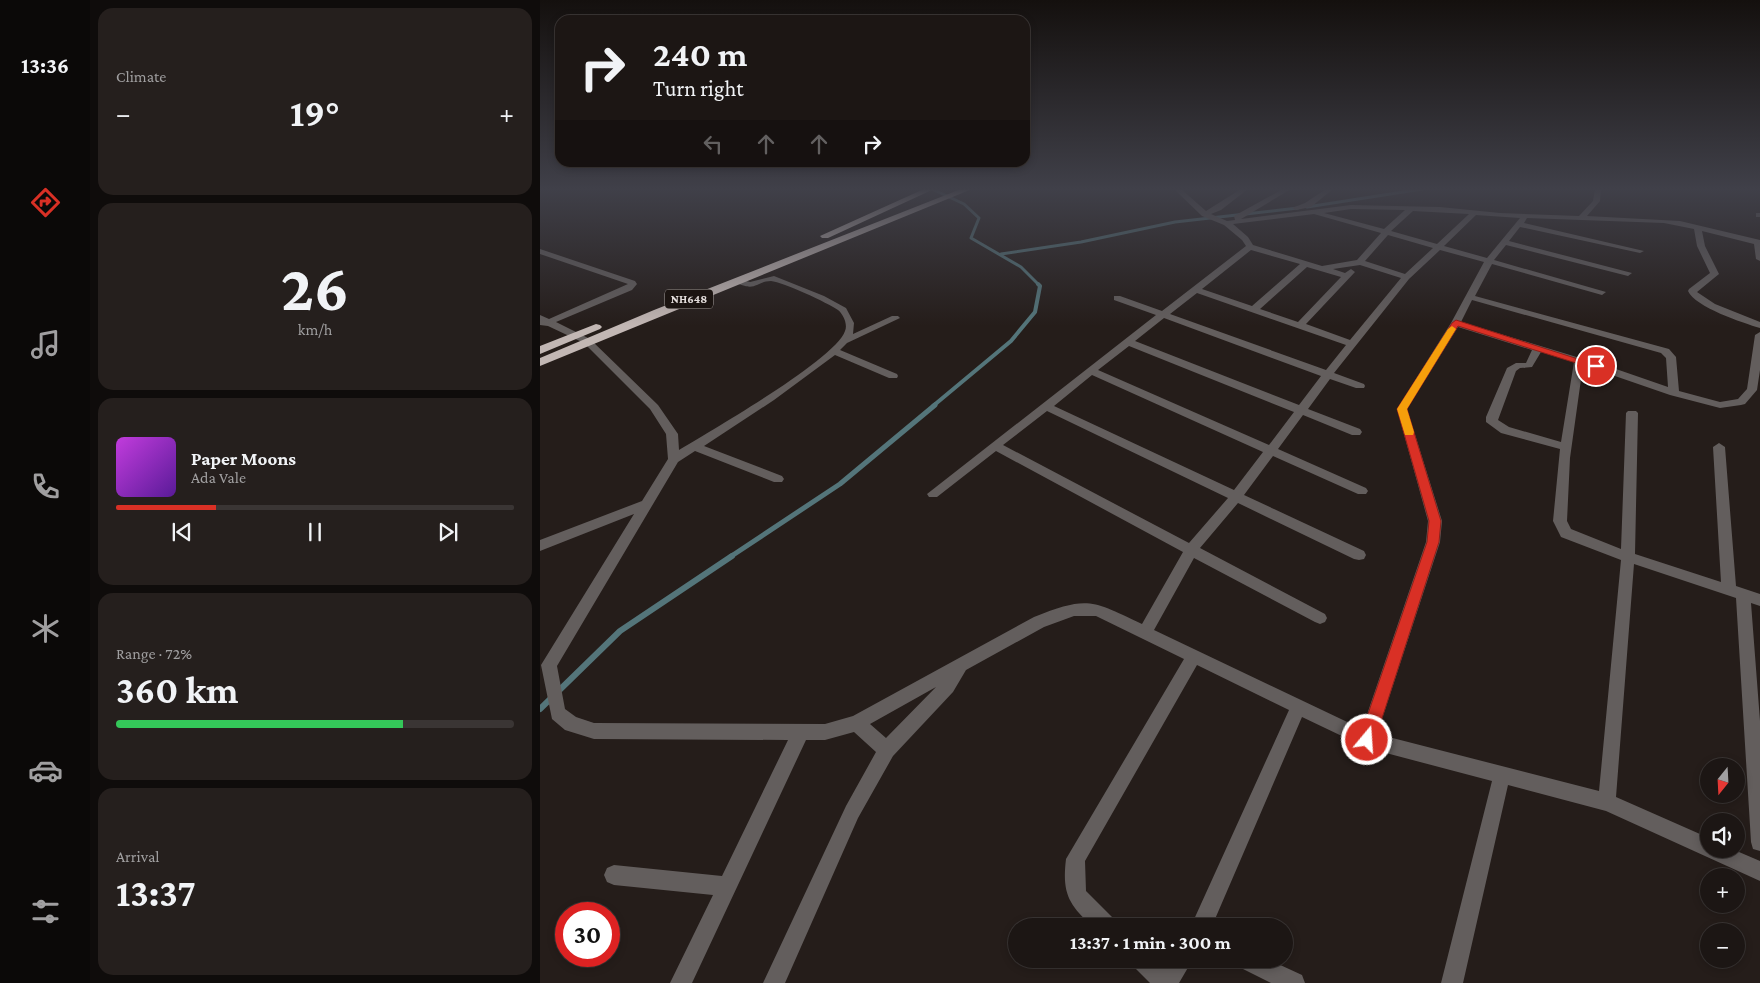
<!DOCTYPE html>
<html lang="en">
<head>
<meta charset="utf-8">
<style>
	body { margin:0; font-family:"Crimson Pro",serif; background:#251f1d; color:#f1f3f6; height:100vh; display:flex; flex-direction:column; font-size:19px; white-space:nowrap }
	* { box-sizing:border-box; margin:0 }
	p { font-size:16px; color:#a09fa0 }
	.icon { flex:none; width:28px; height:28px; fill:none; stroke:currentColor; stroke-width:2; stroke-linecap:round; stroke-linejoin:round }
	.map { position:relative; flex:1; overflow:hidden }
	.panel { display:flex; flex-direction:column; gap:8px; padding:8px; background:#0f0c0b; width:450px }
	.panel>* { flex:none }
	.top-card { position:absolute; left:15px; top:15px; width:475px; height:152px; border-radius:15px; box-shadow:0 2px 8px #0003,0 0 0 1px #3a3534; background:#1c1614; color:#f1f3f6; overflow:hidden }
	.needle { width:32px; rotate:198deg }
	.buttons { position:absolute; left:1160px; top:758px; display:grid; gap:10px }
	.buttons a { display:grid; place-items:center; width:45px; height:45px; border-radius:50%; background:#1c1614; box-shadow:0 2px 8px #0003,0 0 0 1px #3a3534; font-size:25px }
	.speed { position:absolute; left:15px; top:902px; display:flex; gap:10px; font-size:25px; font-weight:700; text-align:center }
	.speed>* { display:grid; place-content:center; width:65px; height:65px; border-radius:50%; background:#1c1614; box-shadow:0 2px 8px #0003,0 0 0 1px #3a3534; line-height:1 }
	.speed .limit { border:8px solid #d22; background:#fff; color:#111 }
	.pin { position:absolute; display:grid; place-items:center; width:42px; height:42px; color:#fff; margin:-21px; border:2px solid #fff; border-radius:50%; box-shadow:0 1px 5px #0007 }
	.me { position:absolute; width:55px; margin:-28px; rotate:18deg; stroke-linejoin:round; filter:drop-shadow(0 0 4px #0008) }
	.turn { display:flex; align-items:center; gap:18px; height:105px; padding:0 15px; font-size:22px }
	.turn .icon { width:65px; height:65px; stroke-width:2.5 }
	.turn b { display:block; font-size:35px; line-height:42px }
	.lanes { display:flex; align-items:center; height:48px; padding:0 15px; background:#0003; justify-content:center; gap:25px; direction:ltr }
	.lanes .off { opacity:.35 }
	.big { font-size:38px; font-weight:700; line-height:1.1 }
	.panel .card { flex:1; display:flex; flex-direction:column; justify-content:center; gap:8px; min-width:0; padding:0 18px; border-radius:15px; background:#251f1d }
	.panel .dial { align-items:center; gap:0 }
	.dial b { font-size:65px; line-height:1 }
	.song { display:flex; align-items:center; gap:15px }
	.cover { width:60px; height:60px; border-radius:8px; background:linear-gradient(135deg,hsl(290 70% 55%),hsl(270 70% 35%)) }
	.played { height:5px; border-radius:2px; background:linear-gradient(90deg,#d93025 25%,#3a3534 25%) }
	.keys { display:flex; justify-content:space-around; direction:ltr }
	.heat { display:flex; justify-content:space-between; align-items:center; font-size:28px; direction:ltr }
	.charge { height:8px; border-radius:4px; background:linear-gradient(90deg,#34c759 72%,#3a3534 0) }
	.trip { position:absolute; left:468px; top:918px; width:285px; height:50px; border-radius:25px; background:#1c1614; box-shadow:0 2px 8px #0003,0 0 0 1px #3a3534; font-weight:700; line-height:50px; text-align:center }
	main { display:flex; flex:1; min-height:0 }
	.dock { display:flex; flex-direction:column; width:90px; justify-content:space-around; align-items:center; background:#0b0908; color:#a09fa0 }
	.dock .icon { width:35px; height:35px }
	.dock .on { color:#d93025 }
	.dock b { font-size:22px; color:#f1f3f6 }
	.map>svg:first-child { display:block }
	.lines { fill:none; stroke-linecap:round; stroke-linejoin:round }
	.stream-far3 { stroke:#54757a; stroke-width:3 }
	.stream-far2 { stroke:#54757a; stroke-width:4 }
	.stream-far1 { stroke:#54757a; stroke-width:5 }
	.stream { stroke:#54757a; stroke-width:6 }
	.minor { fill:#635e5d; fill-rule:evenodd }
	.highway { fill:#c2b7b4; fill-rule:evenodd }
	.route { fill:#d93025; stroke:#8d1f18 }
	.slow { fill:#f59e0b }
	.labels { text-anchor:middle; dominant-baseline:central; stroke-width:5; stroke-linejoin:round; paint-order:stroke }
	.shield { fill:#1b1411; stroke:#a6a09e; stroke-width:1 }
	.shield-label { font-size:12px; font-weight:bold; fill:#e2dcda }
</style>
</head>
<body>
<main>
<nav class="dock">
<b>13:36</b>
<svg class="icon on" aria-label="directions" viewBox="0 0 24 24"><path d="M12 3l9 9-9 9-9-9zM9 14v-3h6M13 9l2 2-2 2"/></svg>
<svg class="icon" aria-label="music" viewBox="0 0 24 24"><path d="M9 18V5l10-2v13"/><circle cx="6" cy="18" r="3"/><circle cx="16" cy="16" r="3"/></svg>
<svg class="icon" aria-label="phone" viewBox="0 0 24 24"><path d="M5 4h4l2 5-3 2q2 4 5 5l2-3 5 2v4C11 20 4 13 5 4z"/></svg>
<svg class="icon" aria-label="climate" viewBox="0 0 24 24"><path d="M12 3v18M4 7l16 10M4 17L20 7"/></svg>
<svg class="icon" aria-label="car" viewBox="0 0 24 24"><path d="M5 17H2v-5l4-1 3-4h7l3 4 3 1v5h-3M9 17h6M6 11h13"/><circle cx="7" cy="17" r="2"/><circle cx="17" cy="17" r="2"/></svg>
<svg class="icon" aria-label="filters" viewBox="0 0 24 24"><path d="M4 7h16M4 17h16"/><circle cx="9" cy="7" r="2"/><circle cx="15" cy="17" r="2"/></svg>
</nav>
<section class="panel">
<div class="card"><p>Climate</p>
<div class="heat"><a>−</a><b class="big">19°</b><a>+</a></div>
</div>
<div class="card dial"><b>26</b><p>km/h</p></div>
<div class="card">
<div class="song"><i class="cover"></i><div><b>Paper Moons</b><p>Ada Vale</p></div></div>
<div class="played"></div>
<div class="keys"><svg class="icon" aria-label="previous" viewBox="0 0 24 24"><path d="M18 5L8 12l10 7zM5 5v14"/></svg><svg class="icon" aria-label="pause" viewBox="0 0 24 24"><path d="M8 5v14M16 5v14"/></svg><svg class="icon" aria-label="next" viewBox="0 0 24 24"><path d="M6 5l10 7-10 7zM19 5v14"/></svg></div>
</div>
<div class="card"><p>Range · 72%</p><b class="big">360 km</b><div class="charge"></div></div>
<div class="card"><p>Arrival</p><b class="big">13:37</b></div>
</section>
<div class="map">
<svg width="1220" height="983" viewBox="0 0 1220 983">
	<rect width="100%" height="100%" fill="#251d1a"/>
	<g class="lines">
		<path class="stream-far3" d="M392 189 424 204 439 218 431 238 481 267 500 286
			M767 207 882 189
			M461 254 541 242 635 222 758 208"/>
		<path class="stream-far2" d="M393 406 471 341 495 312 500 286 498 284"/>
		<path class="stream-far1" d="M190 557 300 484 395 405"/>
		<path class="stream" d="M0 709 80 631 192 556"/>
		<path class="minor" d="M634 189H641L666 211 701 189H708L681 210 671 214 687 221 695 220 694 216 743 189H751L701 219 811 205 900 207 960 213 1039 216 1053 201 1055 189H1061L1060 201 1047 216 1140 221 1220 240V261L1216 259 1214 244 1162 231 1165 246 1179 274 1157 292 1175 304 1220 322V328C1203 323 1155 307 1148 291L1149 289 1170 273 1157 246 1154 229 1124 223 987 218 984 223 1104 251 1100 253 980 227 969 241 1092 273 1088 276 966 245 954 260 1066 292 1062 295 952 264 935 296 1129 349 1136 357 1139 391 1180 402 1198 399 1207 389 1215 335 1220 332V370L1217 390 1205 404 1201 405 1180 408 1130 395 1043 365 1030 458 1027 521 1031 529 1081 549 1086 413 1088 411H1096L1098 413 1095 554 1181 582 1173 447 1179 443 1185 447 1196 586 1220 594V606L1211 603 1220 721V851L1213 849 1211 842 1196 598 1094 564 1076 797 1169 838V849H1192L1220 861V881L1066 811 968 785 923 983H901L952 781 827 748 762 717 672 926H651L749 710 657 665 545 861 546 891 574 919 577 926H552C528 904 522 892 526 859L644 659 556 616H534L504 627 426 670 413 692 353 756 318 818 245 983H223L306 806 336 752 314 732 285 740H266L152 983H130L173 895 74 885 67 882 64 875 67 868 74 865 182 876 248 740 54 739 25 730 12 719 1 665 94 514 0 551V540L102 501 128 459 126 434 110 409 44 343 8 326 0 325V315L9 319 88 284 0 254V249L95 281 97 284 92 290 16 322 50 339 118 405 138 434 139 450C169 432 296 359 305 331 308 324 303 314 298 310 288 303 243 282 231 281 216 281 216 293 195 282V278L210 282 234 276 284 296 306 308 314 323 313 334 352 316H358L360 318 307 343 300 350 357 374 358 376 357 378H349L295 355 234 400 164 446 242 476 244 479 242 482H234L155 451 138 462 17 666 25 709 36 717 54 723 285 724 313 716 494 617C548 596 551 600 602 624L643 552 456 451 397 497H389L387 494 616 315 574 300V296H580L622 311 706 246 702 240 684 225 662 216ZM811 209 865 210 844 229 784 213ZM873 211 929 214 897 244 851 231ZM774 214 841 233 817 260 782 266 713 245 708 237 693 224ZM936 215 980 218 947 258 904 246ZM848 235 893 248 865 274 825 261ZM711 250 760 264 712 306 662 289ZM900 250 944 262 911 323 857 409 888 521 886 542 822 729 614 630 654 558 775 622 780 624 785 622 787 618 785 614 660 548 698 503 814 559 819 560 824 559 826 555 824 551 704 495 733 456 818 494H826L828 491 826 488 738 449 763 415 812 435H820L822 432 820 429 768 409 790 379 816 388H824L825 386 824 384 794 373 869 279ZM820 265 861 278 810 340 766 324 815 272 811 269 805 273 793 269ZM767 267 801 277 758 322 720 309ZM657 293 806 345 786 370 630 314ZM932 300 1121 353 1126 358 1128 387 1076 369 921 322ZM624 318 781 376 759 405 595 341ZM918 327 992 350 986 363H976L967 368 946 417V422L961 433 1020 449 1013 521 1021 537 1081 560 1059 791 837 734 900 542 902 521 867 409ZM589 346 754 412 729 445 558 370ZM1001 352 1034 362 1021 442 969 427 958 420 976 371 980 368 992 367ZM552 375 723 452 694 490 514 406ZM507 411 688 498 649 543 463 445ZM396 687 346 738 330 724Z
			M786 189H793L771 207 756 210 752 208 765 203Z
			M1216 213H1220V217H1216Z
			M589 959H615L624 967 630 959H653L639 983H610L593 966Z
			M693 959H727L762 975 765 983H731L697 966Z"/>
		<path class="highway" d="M384 189H394L288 238H282L280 236Z
			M421 189H432L0 366V358L114 310Z
			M56 324 60 325 62 327 60 329 0 354V346Z"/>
	</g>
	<linearGradient id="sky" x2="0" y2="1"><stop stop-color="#14100e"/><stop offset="0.58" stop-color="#404049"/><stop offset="1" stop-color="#404049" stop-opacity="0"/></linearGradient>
	<rect width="1220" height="326" fill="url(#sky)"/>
	<path class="route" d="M916 320 1060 366 1059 368H1052L918 326 867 409 901 521 899 542 835 740 833 746 827 748 822 746 819 740 887 542 889 521 857 409 912 323Z"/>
	<path class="slow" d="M912 326 916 329 867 409 874 432 873 435H865L857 409 908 329Z"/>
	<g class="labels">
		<rect class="shield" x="125" y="289.5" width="48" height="19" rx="4"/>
		<g class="shield-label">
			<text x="149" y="299">NH648</text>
		</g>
	</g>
</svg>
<div class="buttons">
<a><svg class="needle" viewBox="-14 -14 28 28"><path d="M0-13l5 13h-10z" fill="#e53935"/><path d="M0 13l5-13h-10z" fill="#a09fa0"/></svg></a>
<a><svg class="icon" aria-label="sound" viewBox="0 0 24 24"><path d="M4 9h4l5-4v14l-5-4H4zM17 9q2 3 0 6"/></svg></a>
<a>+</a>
<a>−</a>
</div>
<div class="speed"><div class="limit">30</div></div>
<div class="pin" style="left:1056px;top:366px;background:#d93025"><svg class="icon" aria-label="arrive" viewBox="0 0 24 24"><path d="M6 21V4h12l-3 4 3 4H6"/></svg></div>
<svg class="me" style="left:827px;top:740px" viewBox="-20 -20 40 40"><circle r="17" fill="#d93025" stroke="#fff" stroke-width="3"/><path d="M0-11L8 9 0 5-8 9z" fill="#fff"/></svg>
<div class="trip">13:37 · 1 min · 300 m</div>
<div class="top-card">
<div class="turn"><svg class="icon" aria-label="right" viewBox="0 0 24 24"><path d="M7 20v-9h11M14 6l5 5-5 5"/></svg><div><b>240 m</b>Turn right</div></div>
<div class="lanes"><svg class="icon off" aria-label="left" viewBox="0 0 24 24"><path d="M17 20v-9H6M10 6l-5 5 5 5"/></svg><svg class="icon off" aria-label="ahead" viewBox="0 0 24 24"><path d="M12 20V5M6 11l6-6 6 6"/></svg><svg class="icon off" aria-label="ahead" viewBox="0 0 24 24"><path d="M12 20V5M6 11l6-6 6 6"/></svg><svg class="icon" aria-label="right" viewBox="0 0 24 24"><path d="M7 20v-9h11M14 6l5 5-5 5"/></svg></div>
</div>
</div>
</main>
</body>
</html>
